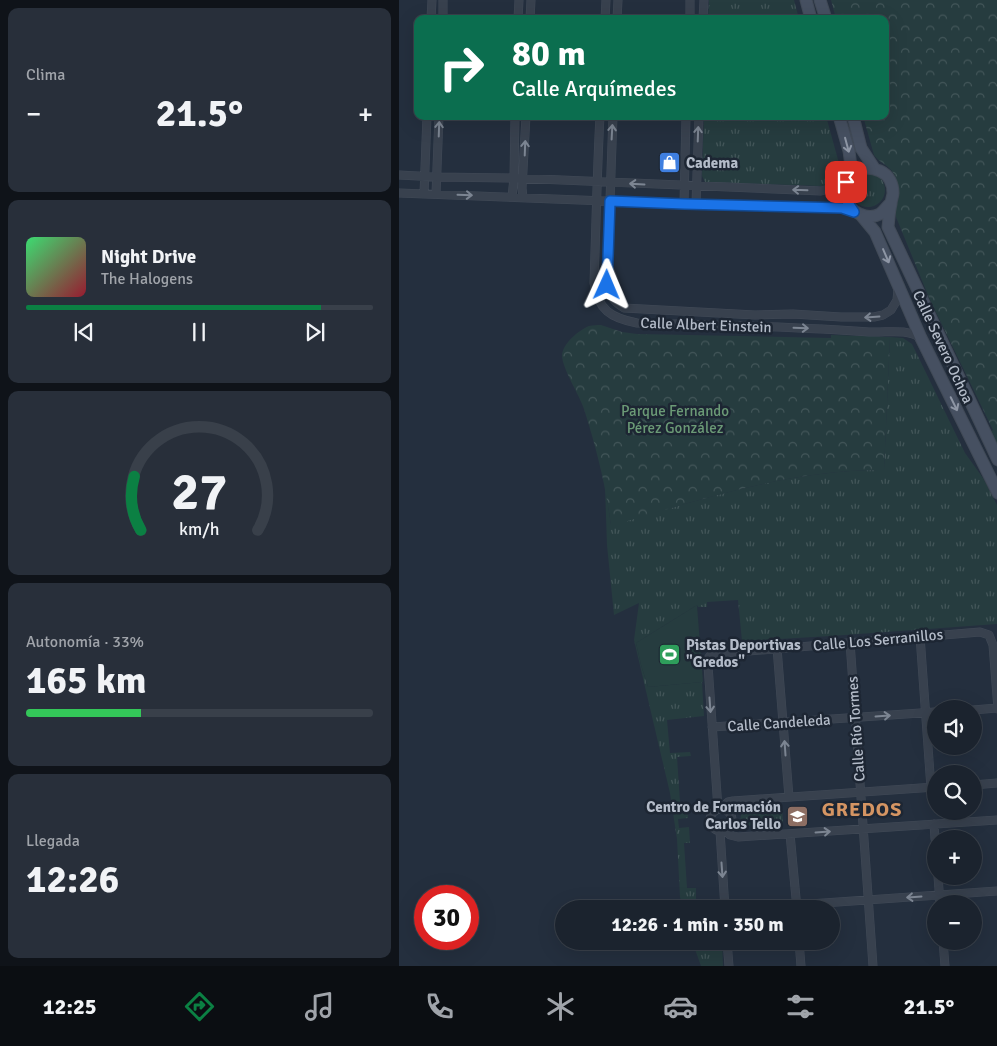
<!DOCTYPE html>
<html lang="es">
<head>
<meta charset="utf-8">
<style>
	body { margin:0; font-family:Signika,sans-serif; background:#282f3a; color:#f1f3f6; height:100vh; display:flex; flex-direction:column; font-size:19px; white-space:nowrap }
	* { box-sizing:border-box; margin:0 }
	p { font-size:16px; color:#a0a4aa }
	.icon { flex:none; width:28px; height:28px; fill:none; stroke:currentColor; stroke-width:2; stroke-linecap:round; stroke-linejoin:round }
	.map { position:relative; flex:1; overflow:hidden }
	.side { display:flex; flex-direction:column; gap:8px; padding:8px; background:#0f1319; width:399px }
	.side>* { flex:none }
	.top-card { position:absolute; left:15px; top:15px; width:475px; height:105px; border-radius:10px; box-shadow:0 5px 20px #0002,0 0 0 1px #39404a; background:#0b6e4f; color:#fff; overflow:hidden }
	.tools { position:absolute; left:528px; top:700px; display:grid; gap:10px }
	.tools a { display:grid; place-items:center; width:55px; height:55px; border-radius:50%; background:#1b232e; box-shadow:0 5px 20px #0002,0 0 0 1px #39404a; font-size:25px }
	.speed { position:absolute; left:15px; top:885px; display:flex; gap:10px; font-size:25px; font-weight:700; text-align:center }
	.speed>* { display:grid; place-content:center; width:65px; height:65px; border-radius:50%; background:#1b232e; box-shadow:0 5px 20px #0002,0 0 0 1px #39404a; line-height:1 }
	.speed .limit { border:8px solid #d22; background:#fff; color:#111 }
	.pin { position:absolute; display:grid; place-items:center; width:42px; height:42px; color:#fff; margin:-21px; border-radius:10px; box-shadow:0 2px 8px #0006 }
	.me { position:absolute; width:55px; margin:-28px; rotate:1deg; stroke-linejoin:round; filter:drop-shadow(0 0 4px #0008) }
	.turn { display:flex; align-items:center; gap:18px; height:105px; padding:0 15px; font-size:22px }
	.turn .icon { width:65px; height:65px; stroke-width:2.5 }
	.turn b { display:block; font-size:35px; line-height:42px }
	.big { font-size:38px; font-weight:700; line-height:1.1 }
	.side .card { flex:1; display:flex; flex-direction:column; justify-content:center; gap:8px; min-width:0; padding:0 18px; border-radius:10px; background:#282f3a }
	.side .dial { align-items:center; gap:0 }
	.dial svg { height:130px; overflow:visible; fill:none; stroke:#39404a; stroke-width:7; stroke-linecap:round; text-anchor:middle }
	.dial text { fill:#f1f3f6; stroke:none }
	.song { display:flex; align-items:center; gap:15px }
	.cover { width:60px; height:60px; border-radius:8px; background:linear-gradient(135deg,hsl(140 70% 55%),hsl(350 70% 35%)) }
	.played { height:5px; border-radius:2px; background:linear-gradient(90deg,#0b8043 85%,#39404a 85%) }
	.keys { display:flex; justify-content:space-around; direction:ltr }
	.heat { display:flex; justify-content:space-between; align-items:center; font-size:28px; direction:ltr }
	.charge { height:8px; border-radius:4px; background:linear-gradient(90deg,#34c759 33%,#39404a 0) }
	.trip { position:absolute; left:156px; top:900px; width:285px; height:50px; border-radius:25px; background:#1b232e; box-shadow:0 5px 20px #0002,0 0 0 1px #39404a; font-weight:700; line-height:50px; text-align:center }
	.tabs { display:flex; height:80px; justify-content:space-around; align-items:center; background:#0b0e12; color:#a0a4aa }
	.tabs .icon { width:35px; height:35px }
	.tabs .selected { color:#0b8043 }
	.tabs b { font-size:22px; color:#f1f3f6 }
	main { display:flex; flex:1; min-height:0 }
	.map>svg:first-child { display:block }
	.grass { fill:url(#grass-tufts) }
	.park { fill:url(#park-crowns) }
	.pitch { fill:#263c3f }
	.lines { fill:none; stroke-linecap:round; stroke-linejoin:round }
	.street-casing { stroke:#414a57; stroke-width:9 }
	.secondary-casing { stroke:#414a57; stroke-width:13 }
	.street { stroke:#38414e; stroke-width:8 }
	.secondary { stroke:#465061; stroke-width:11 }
	.oneway { stroke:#7c8592 }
	.oneway2 { stroke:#8e96a5 }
	.route-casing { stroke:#114b97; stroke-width:12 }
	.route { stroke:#1a73e8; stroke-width:9 }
	.labels { text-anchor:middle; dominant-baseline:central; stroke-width:5; stroke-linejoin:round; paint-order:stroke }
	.poi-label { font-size:15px; font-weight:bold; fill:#b4bcc9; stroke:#1d2633; text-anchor:start }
	.street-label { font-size:15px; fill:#b4bcc9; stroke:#1d2633 }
	.park-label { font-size:15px; fill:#6b9a76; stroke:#1d2633 }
	.district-label { font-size:20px; font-weight:bold; letter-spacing:1px; fill:#d59563; stroke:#1d2633 }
</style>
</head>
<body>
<main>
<section class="side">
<div class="card"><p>Clima</p>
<div class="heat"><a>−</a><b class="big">21.5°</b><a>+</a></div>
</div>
<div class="card">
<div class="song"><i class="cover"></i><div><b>Night Drive</b><p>The Halogens</p></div></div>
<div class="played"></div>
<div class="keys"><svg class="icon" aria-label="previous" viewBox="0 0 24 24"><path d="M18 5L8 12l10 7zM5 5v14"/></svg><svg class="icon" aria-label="pause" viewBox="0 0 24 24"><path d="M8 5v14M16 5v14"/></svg><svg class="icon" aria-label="next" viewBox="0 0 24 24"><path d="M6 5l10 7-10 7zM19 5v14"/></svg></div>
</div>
<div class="card dial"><svg viewBox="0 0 100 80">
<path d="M14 69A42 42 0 1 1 86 69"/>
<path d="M14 69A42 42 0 0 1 10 36" stroke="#0b8043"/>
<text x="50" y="56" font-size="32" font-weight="700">27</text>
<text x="50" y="72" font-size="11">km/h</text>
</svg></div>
<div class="card"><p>Autonomía · 33%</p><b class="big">165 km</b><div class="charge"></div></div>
<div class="card"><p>Llegada</p><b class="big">12:26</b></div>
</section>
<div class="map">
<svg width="599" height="966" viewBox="0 0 599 966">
	<defs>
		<pattern id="grass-tufts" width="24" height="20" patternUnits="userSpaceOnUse" patternTransform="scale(1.25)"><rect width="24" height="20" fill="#263c3f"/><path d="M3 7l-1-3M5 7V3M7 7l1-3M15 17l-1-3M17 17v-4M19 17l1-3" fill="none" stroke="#435659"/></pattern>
		<pattern id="park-crowns" width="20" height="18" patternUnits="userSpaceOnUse" patternTransform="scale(1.25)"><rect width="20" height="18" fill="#263c3f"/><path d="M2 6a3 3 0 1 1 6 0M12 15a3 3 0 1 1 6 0" fill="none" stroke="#435659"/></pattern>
	</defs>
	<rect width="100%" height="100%" fill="#242f3e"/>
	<path class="grass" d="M310 0H395L400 19H309Z
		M305 116H427L441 167C442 180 434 186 422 186L306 182 303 176Z
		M452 190a17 17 0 1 1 34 0a17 17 0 1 1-34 0Z
		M491 337 504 338 513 344 566 453 584 478 598 505V624L432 636 343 641 339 600 308 602V607H299L298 605 237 643 242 665 249 687 303 682 305 716 268 720 271 753 291 752 292 756 278 757 281 802H288L289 818 279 819 280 828 290 827 291 843H285L288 888H297V904L298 905V909H284L281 897 278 839 271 793 235 640 240 603 215 615 208 545 206 486 212 525C301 500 392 469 485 470Z
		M383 808 384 823 344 826C341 822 340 815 345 811Z
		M293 941H323L324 966H302Z"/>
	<path class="park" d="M432 0H598V454L588 433 594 430 531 300 497 217C495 207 500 203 500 194 500 185 497 174 490 168 485 163 479 161 475 155L464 116H486V19H437Z
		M202 325 223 332 238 334 432 338V335L491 337 485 470C392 469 300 500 212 526 207 486 197 447 185 409 180 394 164 370 163 356 163 344 180 330 190 326 194 325 198 325 202 325Z"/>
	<path class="pitch" d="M298 605 304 682 249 687 242 665 237 643Z"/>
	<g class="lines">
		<defs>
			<path id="street" d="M32 19 33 0
				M44 19V0
				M119 19 120 0
				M131 19 132 0
				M206 19 207 0
				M218 19 219 0
				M291 19V0
				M304 19 305 0
				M201 116C198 172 197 227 195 283 199 310 212 318 238 323 315 325 393 326 470 332 489 333 506 328 522 338
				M214 116 208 285C211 296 215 302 225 308L356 315 394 314 442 317H475L484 315 492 310 498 300 499 289
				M0 175 38 177 115 178 422 191 438 187 447 182
				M0 193 285 204 443 208 455 211
				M25 194 28 116
				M37 194 40 116
				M113 197 115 178 116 116
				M124 198 123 188 127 116
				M285 204 287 116
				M297 204 300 116
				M521 636 532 788
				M451 642 474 966
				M378 648 390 797
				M574 710 598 708
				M313 727 536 712
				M574 785 599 783
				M323 808 329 802 334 801 536 787
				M311 820a11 11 0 1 1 22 0a11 11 0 1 1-22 0Z
				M319 809 309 665 310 657 313 654 581 632 590 635 594 645 599 709
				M535 824 536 839
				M325 830 331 835 339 837 599 820
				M321 831 326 909
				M391 834 398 909
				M539 876 541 904
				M336 909 599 891
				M328 941 330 966
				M400 941 402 966
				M544 941 546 966"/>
			<path id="secondary" d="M407 0 412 19
				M421 0 427 19
				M440 116 450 151 453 174
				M454 116 462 148 475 168
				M492 203C488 206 485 211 481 214 468 221 451 212 446 199 443 190 449 173 459 170 467 167 474 168 481 171 490 175 494 184 494 193 494 196 492 200 492 204 490 212 490 219 489 227L599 460
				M462 215 476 232 522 338 599 493"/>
		</defs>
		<use href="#street" class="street-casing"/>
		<use href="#secondary" class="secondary-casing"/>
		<use href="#street" class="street"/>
		<use href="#secondary" class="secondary"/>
	</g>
	<defs><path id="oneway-shaft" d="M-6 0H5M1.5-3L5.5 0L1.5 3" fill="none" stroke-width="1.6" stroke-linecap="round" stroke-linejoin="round" transform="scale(1.25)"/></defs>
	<g class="oneway">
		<use href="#oneway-shaft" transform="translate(40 129) rotate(-88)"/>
		<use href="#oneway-shaft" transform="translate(213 132) rotate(-87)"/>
		<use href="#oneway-shaft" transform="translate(299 134) rotate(-88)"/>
		<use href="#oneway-shaft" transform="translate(126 148) rotate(-88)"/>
		<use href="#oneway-shaft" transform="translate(238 184) rotate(-177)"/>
		<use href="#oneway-shaft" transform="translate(401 190) rotate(-178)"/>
		<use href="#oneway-shaft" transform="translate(66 195) rotate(2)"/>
		<use href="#oneway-shaft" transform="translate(473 317) rotate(176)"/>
		<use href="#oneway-shaft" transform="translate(402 328) rotate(2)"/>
		<use href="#oneway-shaft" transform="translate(311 705) rotate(86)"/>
		<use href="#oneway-shaft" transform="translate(484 716) rotate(-4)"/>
		<use href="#oneway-shaft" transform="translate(386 748) rotate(-94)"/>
		<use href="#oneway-shaft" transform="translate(424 832) rotate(-4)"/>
		<use href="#oneway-shaft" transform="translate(323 870) rotate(86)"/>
		<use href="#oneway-shaft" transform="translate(515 897) rotate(176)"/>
	</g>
	<g class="oneway2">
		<use href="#oneway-shaft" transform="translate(448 145) rotate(75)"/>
		<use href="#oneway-shaft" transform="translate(487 256) rotate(67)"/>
		<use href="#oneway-shaft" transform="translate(555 404) rotate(64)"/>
	</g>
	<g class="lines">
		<defs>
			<path id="route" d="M208 285 211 201 285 204 443 208 455 212 446 198 447 182"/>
		</defs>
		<use href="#route" class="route-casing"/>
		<use href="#route" class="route"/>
	</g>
	<defs>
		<symbol id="shop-square" viewBox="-11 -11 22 22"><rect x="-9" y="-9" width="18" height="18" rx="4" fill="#3f7fe0" stroke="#1d2633"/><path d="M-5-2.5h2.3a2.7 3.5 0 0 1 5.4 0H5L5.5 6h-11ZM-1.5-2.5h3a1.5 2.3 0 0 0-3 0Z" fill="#fff"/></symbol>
		<symbol id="stadium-square" viewBox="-11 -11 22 22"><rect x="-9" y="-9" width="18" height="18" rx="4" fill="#2e9e5b" stroke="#1d2633"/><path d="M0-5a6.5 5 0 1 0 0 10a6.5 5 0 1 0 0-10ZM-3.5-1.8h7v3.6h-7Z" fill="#fff"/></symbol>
		<symbol id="university-square" viewBox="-11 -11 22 22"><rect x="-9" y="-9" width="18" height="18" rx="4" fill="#8d6e63" stroke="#1d2633"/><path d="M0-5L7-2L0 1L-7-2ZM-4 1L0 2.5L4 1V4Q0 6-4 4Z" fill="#fff"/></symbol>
	</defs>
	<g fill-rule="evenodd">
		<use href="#shop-square" x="258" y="150" width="25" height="25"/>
		<use href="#stadium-square" x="258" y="642" width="25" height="25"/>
		<use href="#university-square" x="386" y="804" width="25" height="25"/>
	</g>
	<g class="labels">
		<g class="poi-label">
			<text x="287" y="163">Cadema</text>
			<text x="287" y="645">Pistas Deportivas<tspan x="287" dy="17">"Gredos"</tspan></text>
			<text x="382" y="807" text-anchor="end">Centro de Formación<tspan x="382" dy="17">Carlos Tello</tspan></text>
		</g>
		<g class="street-label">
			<text transform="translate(307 325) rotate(2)">Calle Albert Einstein</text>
			<text transform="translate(544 347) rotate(65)">Calle Severo Ochoa</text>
			<text transform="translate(479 640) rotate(-5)">Calle Los Serranillos</text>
			<text transform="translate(380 723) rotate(-4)">Calle Candeleda</text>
			<text transform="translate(457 729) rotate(-94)">Calle Río Tormes</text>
		</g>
		<g class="park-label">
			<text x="276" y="411">Parque Fernando<tspan x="276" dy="17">Pérez González</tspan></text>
		</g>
		<g class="district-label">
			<text x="463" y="809">GREDOS</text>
		</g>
	</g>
</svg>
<div class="tools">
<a><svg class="icon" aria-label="sound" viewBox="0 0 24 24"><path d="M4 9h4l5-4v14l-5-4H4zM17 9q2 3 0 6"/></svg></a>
<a><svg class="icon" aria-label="search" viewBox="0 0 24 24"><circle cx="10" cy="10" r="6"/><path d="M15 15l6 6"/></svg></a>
<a>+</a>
<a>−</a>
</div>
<div class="speed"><div class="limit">30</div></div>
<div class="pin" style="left:447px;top:182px;background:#d93025"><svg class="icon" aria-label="arrive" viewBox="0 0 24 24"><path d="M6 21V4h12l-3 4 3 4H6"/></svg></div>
<svg class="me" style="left:208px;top:285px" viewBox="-20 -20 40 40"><path d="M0-17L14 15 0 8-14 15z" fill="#1a73e8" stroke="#fff" stroke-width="4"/></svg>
<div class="trip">12:26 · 1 min · 350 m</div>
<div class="top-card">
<div class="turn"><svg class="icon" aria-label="right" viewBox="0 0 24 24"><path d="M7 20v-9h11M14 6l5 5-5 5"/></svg><div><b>80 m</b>Calle Arquímedes</div></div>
</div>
</div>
</main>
<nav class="tabs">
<b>12:25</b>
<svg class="icon selected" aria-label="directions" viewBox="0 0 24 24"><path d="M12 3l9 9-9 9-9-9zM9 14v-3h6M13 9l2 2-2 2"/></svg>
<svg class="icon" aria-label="music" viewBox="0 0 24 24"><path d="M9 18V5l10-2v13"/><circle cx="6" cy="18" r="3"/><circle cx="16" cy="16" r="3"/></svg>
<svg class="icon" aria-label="phone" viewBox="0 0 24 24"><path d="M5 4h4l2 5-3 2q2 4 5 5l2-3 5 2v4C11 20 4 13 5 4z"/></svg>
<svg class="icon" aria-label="climate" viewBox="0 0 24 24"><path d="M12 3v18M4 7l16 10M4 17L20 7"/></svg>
<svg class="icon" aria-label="car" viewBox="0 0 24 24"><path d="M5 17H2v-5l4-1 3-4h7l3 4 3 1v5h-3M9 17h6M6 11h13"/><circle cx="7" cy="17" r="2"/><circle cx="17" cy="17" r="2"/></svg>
<svg class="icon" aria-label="filters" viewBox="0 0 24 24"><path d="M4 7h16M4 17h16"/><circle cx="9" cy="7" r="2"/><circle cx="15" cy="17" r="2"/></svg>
<b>21.5°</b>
</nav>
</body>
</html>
